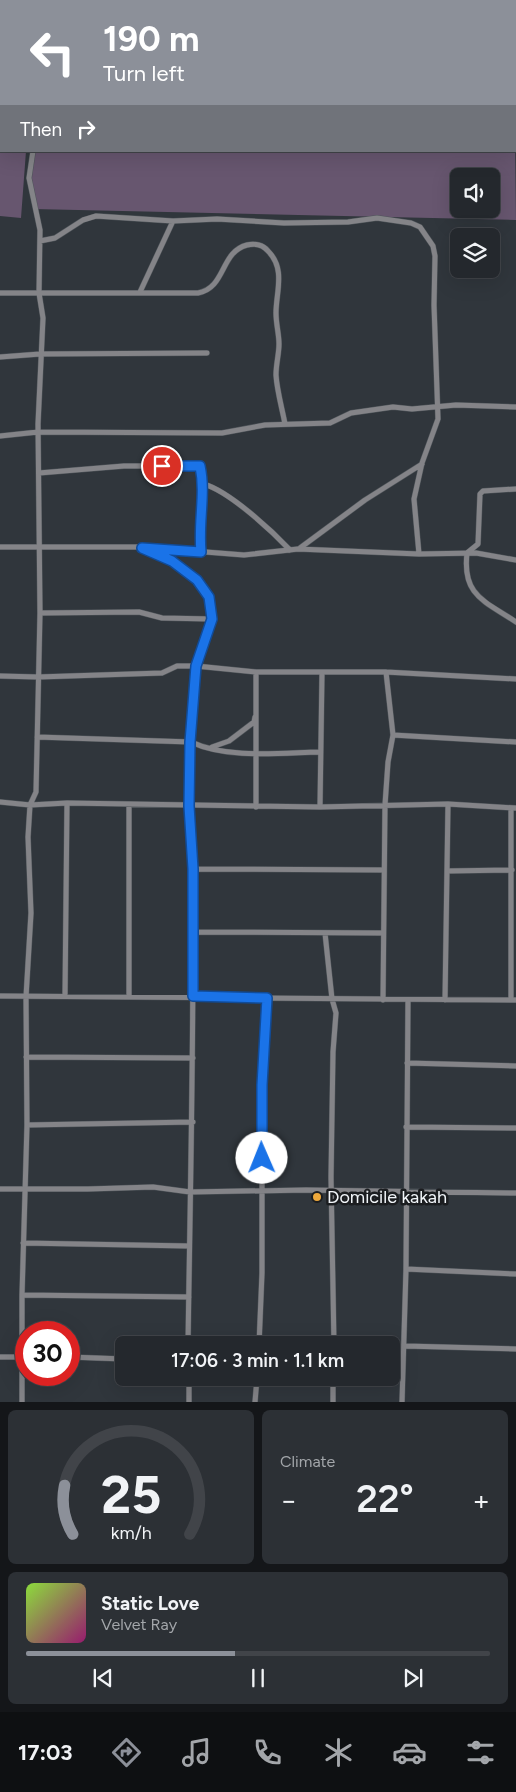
<!DOCTYPE html>
<html lang="en">
<head>
<meta charset="utf-8">
<style>
	body { margin:0; font-family:Figtree,sans-serif; background:#2c3035; color:#f1f3f6; height:100vh; display:flex; flex-direction:column; font-size:19px; white-space:nowrap }
	* { box-sizing:border-box; margin:0 }
	p { font-size:16px; color:#a3a6aa }
	.icon { flex:none; width:28px; height:28px; fill:none; stroke:currentColor; stroke-width:2; stroke-linecap:round; stroke-linejoin:round }
	.map { position:relative; height:1402px; overflow:hidden }
	.details { display:flex; flex-direction:column; gap:8px; padding:8px; background:#141619; flex:1 }
	.details>* { flex:none }
	.top-card { position:absolute; left:0px; top:0px; width:516px; height:152px; box-shadow:0 5px 20px #0002,0 0 0 1px #414449; background:#8c9099; color:#fff; overflow:hidden }
	.tools { position:absolute; left:450px; top:168px; display:grid; gap:10px }
	.tools a { display:grid; place-items:center; width:50px; height:50px; border-radius:8px; background:#24282d; box-shadow:0 5px 20px #0002,0 0 0 1px #414449; font-size:25px }
	.speed { position:absolute; left:15px; top:1321px; display:flex; gap:10px; font-size:25px; font-weight:700; text-align:center }
	.speed>* { display:grid; place-content:center; width:65px; height:65px; border-radius:50%; background:#24282d; box-shadow:0 5px 20px #0002,0 0 0 1px #414449; line-height:1 }
	.speed .limit { border:8px solid #d22; background:#fff; color:#111 }
	.pin { position:absolute; display:grid; place-items:center; width:42px; height:42px; color:#fff; margin:-21px; border:2px solid #fff; border-radius:50%; box-shadow:0 1px 5px #0007 }
	.me { position:absolute; width:55px; margin:-28px; rotate:359deg; stroke-linejoin:round; filter:drop-shadow(0 0 4px #0008) }
	.turn { display:flex; align-items:center; gap:18px; height:105px; padding:0 20px; font-size:22px }
	.turn .icon { width:65px; height:65px; stroke-width:2.5 }
	.turn b { display:block; font-size:35px; line-height:42px }
	.then { display:flex; align-items:center; height:48px; padding:0 20px; background:#0003; gap:10px; font-size:19px }
	.big { font-size:38px; font-weight:600; line-height:1.1 }
	.details .card { flex:1; display:flex; flex-direction:column; justify-content:center; gap:8px; min-width:0; padding:0 18px; border-radius:8px; background:#2c3035 }
	.details .dial { align-items:center; gap:0 }
	.dial svg { height:130px; overflow:visible; fill:none; stroke:#414449; stroke-width:7; stroke-linecap:round; text-anchor:middle }
	.dial text { fill:#f1f3f6; stroke:none }
	.song { display:flex; align-items:center; gap:15px }
	.cover { width:60px; height:60px; border-radius:8px; background:linear-gradient(135deg,hsl(90 70% 55%),hsl(320 70% 35%)) }
	.played { height:5px; border-radius:2px; background:linear-gradient(90deg,#8c9099 45%,#414449 45%) }
	.keys { display:flex; justify-content:space-around; direction:ltr }
	.heat { display:flex; justify-content:space-between; align-items:center; font-size:28px; direction:ltr }
	.details .tiles { flex:1; display:grid; gap:8px; grid-template-columns:1fr 1fr }
	.card:last-child { grid-column:span 2 }
	.trip { position:absolute; left:115px; top:1336px; width:285px; height:50px; border-radius:8px; background:#24282d; box-shadow:0 5px 20px #0002,0 0 0 1px #414449; font-weight:600; line-height:50px; text-align:center }
	.menu { display:flex; height:80px; justify-content:space-around; align-items:center; background:#0e1012; color:#a3a6aa }
	.menu .icon { width:35px; height:35px }
	.menu .selected { color:#8c9099 }
	.menu b { font-size:22px; color:#f1f3f6 }
	.map>svg:first-child { display:block }
	.green { fill:#67566f; fill-rule:evenodd }
	.lines { fill:none; stroke-linecap:round; stroke-linejoin:round }
	.street-casing { stroke:#4f555a; stroke-width:6 }
	.street { stroke:#848488; stroke-width:5 }
	.route-casing { stroke:#114b97; stroke-width:12 }
	.route { stroke:#1a73e8; stroke-width:9 }
	.poi-dot { fill:#eda83b; stroke:#1b1d20; stroke-width:2 }
	.labels { text-anchor:middle; dominant-baseline:central; stroke-width:5; stroke-linejoin:round; paint-order:stroke }
	.poi-label { font-size:18px; fill:#f1f5f9; stroke:#1b1d20; text-anchor:start }
</style>
</head>
<body>
<div class="map">
<svg width="516" height="1402" viewBox="0 0 516 1402">
	<rect width="100%" height="100%" fill="#30363c"/>
	<path class="green" d="M90 0H194L89 1Z
		M0 52 1 151H26L21 218 0 216Z
		M515 135 516 220 33 209 31 151H515ZM459 176H491V209H459Z"/>
	<g class="lines">
		<defs>
			<path id="street" d="M4 0 7 1
				M33 0V1
				M40 241 55 238 83 220 96 216 173 221 217 219 284 223 348 222 377 218 411 223 420 227 433 246 435 256 434 305 438 419 422 463 414 499 419 554
				M140 292 173 221
				M0 293H198C226 288 220 252 247 245 255 243 263 245 268 251 286 269 276 292 276 313 276 324 279 334 279 344 279 354 276 364 276 375 277 391 282 408 285 424
				M0 357 40 354 207 353
				M0 436 38 432 222 433 265 425 330 423 351 413 393 407 412 409 456 405 516 407
				M39 473 124 466H200L204 484C230 492 271 530 290 550
				M516 489 483 491 480 494 478 544 467 553C462 596 485 601 516 622
				M0 547H142L244 555 298 549 419 554 476 553 516 560
				M142 547C166 558 197 571 208 596 218 619 202 643 197 665 191 689 192 716 191 740 187 807 193 875 193 942 193 1076 190 1211 188 1345
				M300 548 365 500 422 464
				M201 552 199 516 204 484
				M40 613 139 612 162 618 211 619
				M256 672V807
				M0 676 38 677 162 673 177 666H196L256 672H386L516 679
				M393 735 516 742
				M37 737 191 742C227 759 279 753 319 752
				M212 747 229 741 254 722 255 717
				M0 802 30 805 67 803 320 807 448 804 516 808
				M129 805V996
				M320 807 322 673
				M511 808V1000
				M193 869 384 870
				M447 871 512 870
				M193 932 382 933
				M325 933 332 999 336 1013 333 1052 331 1177 334 1345
				M0 996 516 1000
				M65 996 67 803
				M383 1000 385 805 388 762 393 735 386 672
				M445 1000 448 804
				M26 1057 193 1058
				M407 1063 516 1066
				M27 1125 193 1122
				M406 1127 516 1128
				M0 1189H88L153 1187 190 1192 306 1190 516 1193
				M23 1243 189 1246
				M406 1269 516 1274
				M22 1295 189 1297
				M259 1345 262 1273V1085L267 998
				M405 1346 516 1349
				M0 1357H26
				M69 1357 124 1359
				M22 1402V1295L27 1125 26 997 31 913 28 837 30 805 36 792 40 613 38 424 43 318 39 293 40 230 29 178 33 151
				M189 1402V1378
				M255 1402 257 1378
				M333 1402V1378
				M402 1402 406 1269 408 1000"/>
		</defs>
		<use href="#street" class="street-casing"/>
		<use href="#street" class="street"/>
	</g>
	<g class="lines">
		<defs>
			<path id="route" d="M162 466H200C206 494 198 522 201 552L142 548 172 561 197 580 209 597 212 619 196 666 190 742 189 806 193 869V996L267 998 262 1085V1158"/>
		</defs>
		<use href="#route" class="route-casing"/>
		<use href="#route" class="route"/>
	</g>
	<circle class="poi-dot" cx="317" cy="1197" r="5"/>
	<g class="labels">
		<g class="poi-label">
			<text x="327" y="1197">Domicile kakah</text>
		</g>
	</g>
</svg>
<div class="tools">
<a><svg class="icon" aria-label="sound" viewBox="0 0 24 24"><path d="M4 9h4l5-4v14l-5-4H4zM17 9q2 3 0 6"/></svg></a>
<a><svg class="icon" aria-label="layers" viewBox="0 0 24 24"><path d="M12 4l9 5-9 5-9-5zM3 14l9 5 9-5"/></svg></a>
</div>
<div class="speed"><div class="limit">30</div></div>
<div class="pin" style="left:162px;top:466px;background:#d93025"><svg class="icon" aria-label="arrive" viewBox="0 0 24 24"><path d="M6 21V4h12l-3 4 3 4H6"/></svg></div>
<svg class="me" style="left:262px;top:1158px" viewBox="-20 -20 40 40"><circle r="19" fill="#fff"/><path d="M0-13L10 11 0 6-10 11z" fill="#1a73e8"/></svg>
<div class="trip">17:06 · 3 min · 1.1 km</div>
<div class="top-card">
<div class="turn"><svg class="icon" aria-label="left" viewBox="0 0 24 24"><path d="M17 20v-9H6M10 6l-5 5 5 5"/></svg><div><b>190 m</b>Turn left</div></div>
<div class="then">Then<svg class="icon" aria-label="right" viewBox="0 0 24 24"><path d="M7 20v-9h11M14 6l5 5-5 5"/></svg></div>
</div>
</div>
<section class="details">
<div class="tiles">
<div class="card dial"><svg viewBox="0 0 100 80">
<path d="M14 69A42 42 0 1 1 86 69"/>
<path d="M14 69A42 42 0 0 1 9 39" stroke="#8c9099"/>
<text x="50" y="56" font-size="32" font-weight="700">25</text>
<text x="50" y="72" font-size="11">km/h</text>
</svg></div>
<div class="card"><p>Climate</p>
<div class="heat"><a>−</a><b class="big">22°</b><a>+</a></div>
</div>
<div class="card">
<div class="song"><i class="cover"></i><div><b>Static Love</b><p>Velvet Ray</p></div></div>
<div class="played"></div>
<div class="keys"><svg class="icon" aria-label="previous" viewBox="0 0 24 24"><path d="M18 5L8 12l10 7zM5 5v14"/></svg><svg class="icon" aria-label="pause" viewBox="0 0 24 24"><path d="M8 5v14M16 5v14"/></svg><svg class="icon" aria-label="next" viewBox="0 0 24 24"><path d="M6 5l10 7-10 7zM19 5v14"/></svg></div>
</div>
</div>
</section>
<nav class="menu">
<b>17:03</b>
<svg class="icon selected" aria-label="directions" viewBox="0 0 24 24"><path d="M12 3l9 9-9 9-9-9zM9 14v-3h6M13 9l2 2-2 2"/></svg>
<svg class="icon" aria-label="music" viewBox="0 0 24 24"><path d="M9 18V5l10-2v13"/><circle cx="6" cy="18" r="3"/><circle cx="16" cy="16" r="3"/></svg>
<svg class="icon" aria-label="phone" viewBox="0 0 24 24"><path d="M5 4h4l2 5-3 2q2 4 5 5l2-3 5 2v4C11 20 4 13 5 4z"/></svg>
<svg class="icon" aria-label="climate" viewBox="0 0 24 24"><path d="M12 3v18M4 7l16 10M4 17L20 7"/></svg>
<svg class="icon" aria-label="car" viewBox="0 0 24 24"><path d="M5 17H2v-5l4-1 3-4h7l3 4 3 1v5h-3M9 17h6M6 11h13"/><circle cx="7" cy="17" r="2"/><circle cx="17" cy="17" r="2"/></svg>
<svg class="icon" aria-label="filters" viewBox="0 0 24 24"><path d="M4 7h16M4 17h16"/><circle cx="9" cy="7" r="2"/><circle cx="15" cy="17" r="2"/></svg>
</nav>
</body>
</html>
